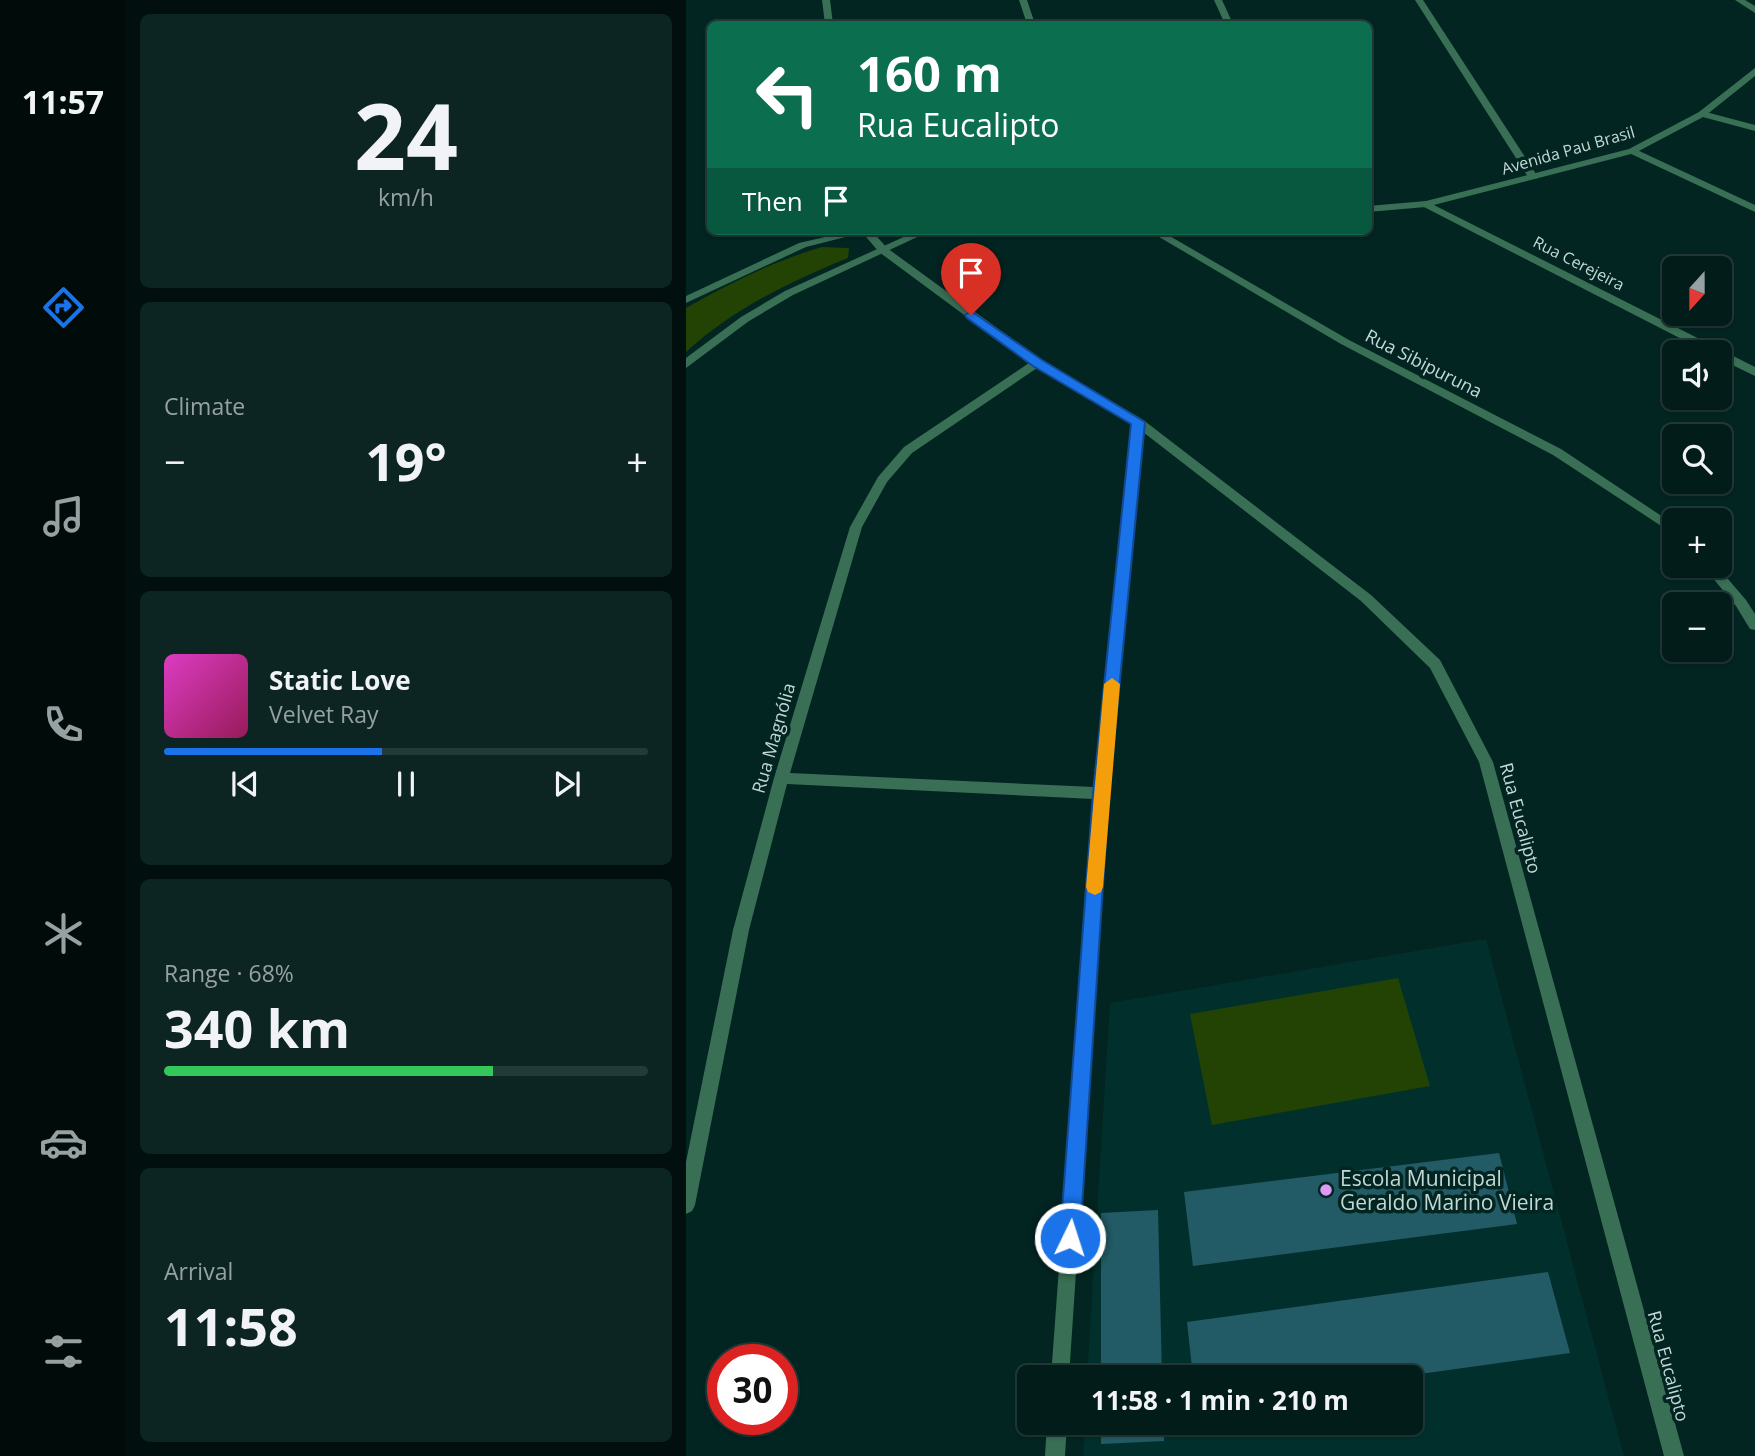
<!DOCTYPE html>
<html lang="en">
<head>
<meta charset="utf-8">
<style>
	body { margin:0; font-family:"Open Sans",sans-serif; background:#0c2523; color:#f1f3f6; height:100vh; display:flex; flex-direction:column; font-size:26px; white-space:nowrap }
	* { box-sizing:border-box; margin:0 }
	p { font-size:23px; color:#96a1a2 }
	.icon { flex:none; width:38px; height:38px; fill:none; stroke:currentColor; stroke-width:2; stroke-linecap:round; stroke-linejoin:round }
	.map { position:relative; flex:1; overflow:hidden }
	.details { display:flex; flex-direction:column; gap:14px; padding:14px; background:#010f0e; width:560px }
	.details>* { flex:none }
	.guide { position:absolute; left:21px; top:21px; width:665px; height:214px; border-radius:10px; box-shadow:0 2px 5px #0004,0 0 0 2px #233a39; background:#0b6e4f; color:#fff; overflow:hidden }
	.needle { width:46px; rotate:201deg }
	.fabs { position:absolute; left:976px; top:256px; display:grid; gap:14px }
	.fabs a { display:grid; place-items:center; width:70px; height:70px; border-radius:10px; background:#021c1a; box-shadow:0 2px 5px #0004,0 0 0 2px #233a39; font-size:35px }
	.speed { position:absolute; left:21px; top:1344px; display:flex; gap:14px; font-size:35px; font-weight:700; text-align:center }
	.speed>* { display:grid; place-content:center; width:91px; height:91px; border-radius:50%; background:#021c1a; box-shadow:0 2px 5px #0004,0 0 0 2px #233a39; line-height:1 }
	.speed .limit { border:10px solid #d22; background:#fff; color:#111 }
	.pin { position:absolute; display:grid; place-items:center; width:60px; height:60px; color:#fff; margin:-72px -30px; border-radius:50% 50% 50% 0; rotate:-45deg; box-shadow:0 0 7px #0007 }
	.pin .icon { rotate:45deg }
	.me { position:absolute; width:77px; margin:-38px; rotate:4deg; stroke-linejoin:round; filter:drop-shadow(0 0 5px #0008) }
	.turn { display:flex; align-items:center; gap:24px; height:147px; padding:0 35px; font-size:32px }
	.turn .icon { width:91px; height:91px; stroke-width:2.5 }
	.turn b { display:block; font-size:49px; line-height:60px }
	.then { display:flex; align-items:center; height:66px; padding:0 35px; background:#0003; gap:14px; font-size:26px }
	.big { font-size:52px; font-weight:700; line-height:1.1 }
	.details .card { flex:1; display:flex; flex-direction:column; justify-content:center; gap:10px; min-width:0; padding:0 24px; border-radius:10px; background:#0c2523 }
	.details .dial { align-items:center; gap:0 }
	.dial b { font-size:91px; line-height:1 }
	.song { display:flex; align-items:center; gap:21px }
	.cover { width:84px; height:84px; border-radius:10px; background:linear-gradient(135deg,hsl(310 70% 55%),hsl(330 70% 35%)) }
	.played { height:7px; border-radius:4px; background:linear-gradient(90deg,#1a73e8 45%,#233a39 45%) }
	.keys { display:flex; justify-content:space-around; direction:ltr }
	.heat { display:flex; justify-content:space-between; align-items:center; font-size:38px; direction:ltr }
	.charge { height:10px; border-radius:5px; background:linear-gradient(90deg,#34c759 68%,#233a39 0) }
	.trip { position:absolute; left:331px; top:1365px; width:406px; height:70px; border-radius:10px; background:#021c1a; box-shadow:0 2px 5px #0004,0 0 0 2px #233a39; font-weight:700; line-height:70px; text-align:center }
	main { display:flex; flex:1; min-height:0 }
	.tabs { display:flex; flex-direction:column; width:126px; justify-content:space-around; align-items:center; background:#010b0a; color:#96a1a2 }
	.tabs .icon { width:49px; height:49px }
	.tabs .current { color:#1a73e8 }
	.tabs b { font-size:32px; color:#f1f3f6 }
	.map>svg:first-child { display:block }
	.built { fill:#01302c }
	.green { fill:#224303 }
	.building { fill:#225b66 }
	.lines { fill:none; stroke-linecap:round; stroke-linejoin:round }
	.minor { fill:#396f54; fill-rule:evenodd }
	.tertiary { fill:#396f54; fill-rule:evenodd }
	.route { fill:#1a73e8; stroke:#114b97; stroke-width:2 }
	.slow { fill:#f59e0b }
	.poi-dot { fill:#dd99f4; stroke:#022522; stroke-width:2.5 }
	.labels { text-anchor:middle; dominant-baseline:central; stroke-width:7; stroke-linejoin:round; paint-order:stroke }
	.far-street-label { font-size:16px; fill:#c1d8d5; stroke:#022522 }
	.street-label { font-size:18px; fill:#c1d8d5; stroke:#022522 }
	.near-poi-label { font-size:21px; fill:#c1d8d5; stroke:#022522; text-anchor:start }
</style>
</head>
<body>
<main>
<nav class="tabs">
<b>11:57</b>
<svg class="icon current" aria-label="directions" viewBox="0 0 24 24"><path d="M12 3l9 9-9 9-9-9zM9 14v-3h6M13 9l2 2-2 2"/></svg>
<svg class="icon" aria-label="music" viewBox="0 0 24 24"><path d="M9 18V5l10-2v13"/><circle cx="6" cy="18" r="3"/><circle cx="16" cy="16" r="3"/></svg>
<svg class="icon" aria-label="phone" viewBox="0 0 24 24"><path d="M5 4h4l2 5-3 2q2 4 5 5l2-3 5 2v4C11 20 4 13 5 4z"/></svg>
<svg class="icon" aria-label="climate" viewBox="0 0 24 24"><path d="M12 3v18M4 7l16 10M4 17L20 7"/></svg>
<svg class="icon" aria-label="car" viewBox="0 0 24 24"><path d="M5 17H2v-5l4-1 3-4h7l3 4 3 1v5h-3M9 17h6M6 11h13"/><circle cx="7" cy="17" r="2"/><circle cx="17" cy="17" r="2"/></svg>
<svg class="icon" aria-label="filters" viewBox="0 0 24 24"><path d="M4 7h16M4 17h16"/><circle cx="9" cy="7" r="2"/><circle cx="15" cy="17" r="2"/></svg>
</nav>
<section class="details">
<div class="card dial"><b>24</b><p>km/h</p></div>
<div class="card"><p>Climate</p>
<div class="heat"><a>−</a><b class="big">19°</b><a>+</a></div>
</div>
<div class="card">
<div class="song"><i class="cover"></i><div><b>Static Love</b><p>Velvet Ray</p></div></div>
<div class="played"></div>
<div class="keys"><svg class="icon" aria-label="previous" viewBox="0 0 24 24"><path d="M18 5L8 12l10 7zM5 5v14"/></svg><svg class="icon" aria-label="pause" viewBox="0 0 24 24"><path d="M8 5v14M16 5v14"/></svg><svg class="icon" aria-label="next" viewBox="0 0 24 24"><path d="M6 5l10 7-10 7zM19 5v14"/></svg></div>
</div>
<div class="card"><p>Range · 68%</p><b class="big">340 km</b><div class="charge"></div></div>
<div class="card"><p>Arrival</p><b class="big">11:58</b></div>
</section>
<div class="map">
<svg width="1069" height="1456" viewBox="0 0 1069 1456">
	<rect width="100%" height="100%" fill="#022522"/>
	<path class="built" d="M800 939 938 1456H397L399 1423H724V1377H401L424 1003Z"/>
	<path class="green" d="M136 247 163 248 162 258C103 282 47 309 0 352V308C44 283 88 261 136 247Z
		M712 978 744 1086 526 1125 504 1014Z"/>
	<path class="building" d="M813 1153 831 1224 507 1266 498 1192Z
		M472 1210 476 1377H415V1213Z
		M862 1272 884 1353 712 1377H507L501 1322Z
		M415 1423H478V1441L415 1444Z"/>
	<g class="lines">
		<path class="minor" d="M136 0H144L147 24H139Z
			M333 0H341L349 24H341Z
			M528 0H536L547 24H539Z
			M729 0H737L852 177 850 179 842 177Z
			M1016 111 1069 125V131L1013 116V112Z
			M943 149H949L1069 205V212L943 153Z
			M740 201 1069 367V376L1034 359V352H1021L736 206V202Z
			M175 231H186L201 248 355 360 456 419 685 595 754 660 807 762 998 1456H978L793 762 744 668 675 601 457 432 422 793 383 1377H365L407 799 101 784 63 930 9 1205 6 1211 0 1214V1162L47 930 88 778 164 527 192 477 218 447 343 363 193 252ZM351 368 446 424 408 787 104 773 176 527 201 482 226 453Z
			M463 231H475L663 340 875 449 989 525V535L867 455 655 344Z
			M1016 565H1030L1060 600 1069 614V630L1064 629 1050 606Z
			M361 1423H381L379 1456H359Z"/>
		<path class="tertiary" d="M1049 0H1059L1069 6V13Z
			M1069 68V76L1019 116 949 153 740 207 682 212V206L740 201 943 149 1013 112Z
			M165 231H183L120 247 0 303V296L113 243Z
			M189 231 242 232 107 295 63 321 0 368V358L55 317 99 291 222 235 194 234Z"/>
	</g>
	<path class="route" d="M285 311 356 360 459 422 423 793 394 1238 391 1245 384 1248 377 1245 374 1238 407 793 445 424 347 366 281 318 279 315Z"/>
	<path class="slow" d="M426 678 434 684 417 887 415 892 409 895 402 892 400 887 418 684Z"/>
	<circle class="poi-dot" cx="640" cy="1190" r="7"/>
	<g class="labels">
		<g class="far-street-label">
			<text transform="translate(882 150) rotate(-16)">Avenida Pau Brasil</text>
			<text transform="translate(893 263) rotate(27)">Rua Cerejeira</text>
		</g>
		<g class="street-label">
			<text transform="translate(738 363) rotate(27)">Rua Sibipuruna</text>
			<text transform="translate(87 738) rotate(-74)">Rua Magnólia</text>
			<text transform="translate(835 818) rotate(75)">Rua Eucalipto</text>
			<text transform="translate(983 1366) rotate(75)">Rua Eucalipto</text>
		</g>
		<g class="near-poi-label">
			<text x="654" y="1178">Escola Municipal<tspan x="654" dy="24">Geraldo Marino Vieira</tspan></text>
		</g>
	</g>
</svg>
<div class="fabs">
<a><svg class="needle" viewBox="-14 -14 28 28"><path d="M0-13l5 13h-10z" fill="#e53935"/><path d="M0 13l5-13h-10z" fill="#96a1a2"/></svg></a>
<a><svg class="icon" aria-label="sound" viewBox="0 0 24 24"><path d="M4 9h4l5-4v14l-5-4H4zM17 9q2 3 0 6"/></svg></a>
<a><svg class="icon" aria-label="search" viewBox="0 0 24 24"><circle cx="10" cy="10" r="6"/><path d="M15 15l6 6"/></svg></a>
<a>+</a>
<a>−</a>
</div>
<div class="speed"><div class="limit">30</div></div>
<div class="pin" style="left:285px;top:315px;background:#d93025"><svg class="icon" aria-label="arrive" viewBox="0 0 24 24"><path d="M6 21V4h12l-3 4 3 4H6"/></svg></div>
<svg class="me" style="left:384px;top:1238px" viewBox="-20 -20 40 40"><circle r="17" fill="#1a73e8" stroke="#fff" stroke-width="3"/><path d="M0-11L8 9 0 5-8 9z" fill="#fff"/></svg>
<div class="trip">11:58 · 1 min · 210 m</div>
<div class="guide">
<div class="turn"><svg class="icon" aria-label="left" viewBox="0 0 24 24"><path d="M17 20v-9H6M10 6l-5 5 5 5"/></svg><div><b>160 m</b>Rua Eucalipto</div></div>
<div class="then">Then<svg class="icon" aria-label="arrive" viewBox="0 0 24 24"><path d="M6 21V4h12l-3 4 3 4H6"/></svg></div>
</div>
</div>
</main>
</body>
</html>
